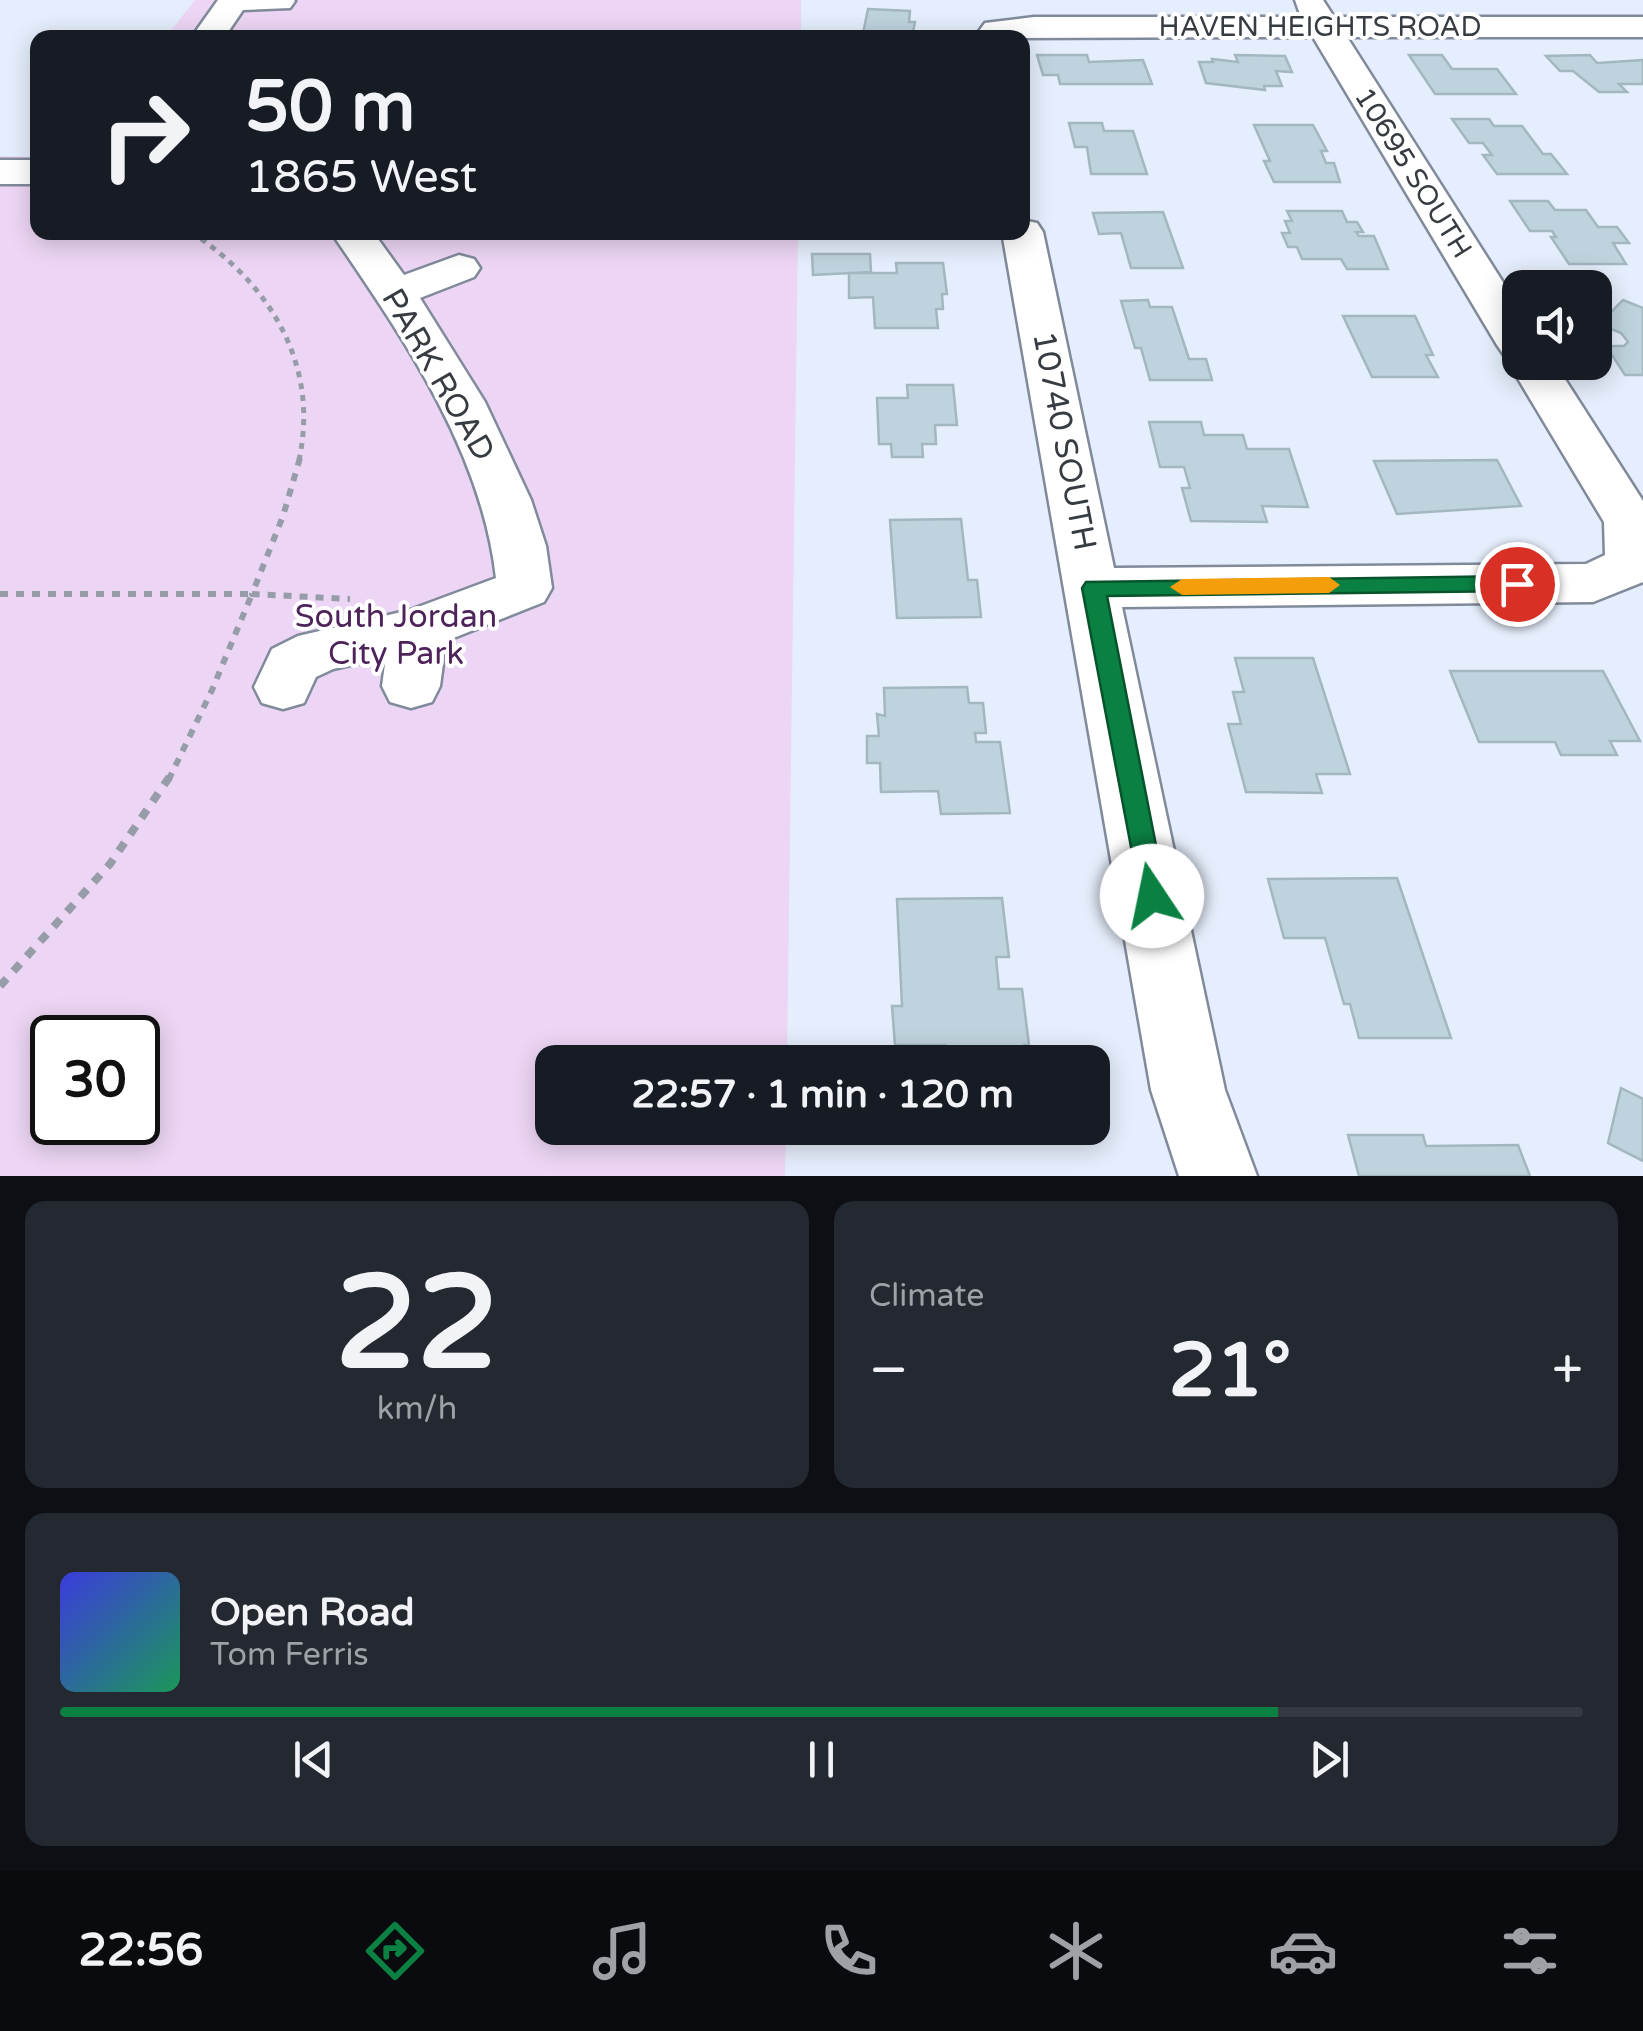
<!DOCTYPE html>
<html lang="en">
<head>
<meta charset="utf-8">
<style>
	body { margin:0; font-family:"Varela Round",sans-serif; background:#242831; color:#f1f3f6; height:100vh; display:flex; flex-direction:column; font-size:38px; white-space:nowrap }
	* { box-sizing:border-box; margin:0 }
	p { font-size:32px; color:#9ea1a6 }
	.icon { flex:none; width:55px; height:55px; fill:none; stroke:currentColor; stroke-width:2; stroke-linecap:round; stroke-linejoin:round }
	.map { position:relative; height:1176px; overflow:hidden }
	.panel { display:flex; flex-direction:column; gap:25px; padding:25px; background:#0d0f14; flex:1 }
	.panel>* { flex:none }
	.guide { position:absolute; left:30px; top:30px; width:1000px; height:210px; border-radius:20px; box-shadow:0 5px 25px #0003; background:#171b24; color:#f1f3f6; overflow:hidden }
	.buttons { position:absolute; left:1502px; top:270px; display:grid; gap:20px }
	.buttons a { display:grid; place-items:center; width:110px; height:110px; border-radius:20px; background:#171b24; box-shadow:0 5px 25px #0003; font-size:50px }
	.speed { position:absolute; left:30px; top:1015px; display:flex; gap:20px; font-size:50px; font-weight:700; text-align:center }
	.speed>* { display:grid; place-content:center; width:130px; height:130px; border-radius:50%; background:#171b24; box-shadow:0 5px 25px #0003; line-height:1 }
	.speed .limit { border:5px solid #111; border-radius:15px; background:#fff; color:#111 }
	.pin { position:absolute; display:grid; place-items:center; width:85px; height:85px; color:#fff; margin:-42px; border:5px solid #fff; border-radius:50%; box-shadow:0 2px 10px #0007 }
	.me { position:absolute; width:110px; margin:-55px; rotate:349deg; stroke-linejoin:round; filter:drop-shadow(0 0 8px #0008) }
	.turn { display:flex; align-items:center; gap:35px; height:210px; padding:0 50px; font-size:45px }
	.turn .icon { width:130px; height:130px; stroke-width:2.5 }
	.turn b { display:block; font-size:70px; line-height:85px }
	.big { font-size:75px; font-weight:700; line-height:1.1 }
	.panel .card { flex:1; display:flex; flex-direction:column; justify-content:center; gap:15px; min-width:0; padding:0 35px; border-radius:20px; background:#242831 }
	.panel .dial { align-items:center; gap:0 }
	.dial b { font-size:130px; line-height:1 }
	.song { display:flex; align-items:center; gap:30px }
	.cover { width:120px; height:120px; border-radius:15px; background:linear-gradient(135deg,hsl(240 70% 55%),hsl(150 70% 35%)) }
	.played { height:10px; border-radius:5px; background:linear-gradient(90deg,#0b8043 80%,#363941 80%) }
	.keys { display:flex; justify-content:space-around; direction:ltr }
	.heat { display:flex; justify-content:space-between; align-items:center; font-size:55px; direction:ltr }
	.panel .tiles { flex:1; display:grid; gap:25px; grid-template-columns:1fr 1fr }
	.card:last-child { grid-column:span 2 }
	.trip { position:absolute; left:535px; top:1045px; width:575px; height:100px; border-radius:20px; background:#171b24; box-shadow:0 5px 25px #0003; font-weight:700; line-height:100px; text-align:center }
	.dock { display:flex; height:160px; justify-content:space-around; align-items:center; background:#090b0e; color:#9ea1a6 }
	.dock .icon { width:70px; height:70px }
	.dock .selected { color:#0b8043 }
	.dock b { font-size:45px; color:#f1f3f6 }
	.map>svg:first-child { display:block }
	.green { fill:#edd6f5; fill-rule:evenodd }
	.building { fill:#bfd3de; stroke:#a3b7c1; stroke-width:2.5 }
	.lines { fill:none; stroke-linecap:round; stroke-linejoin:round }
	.minor-casing { stroke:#808a9a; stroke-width:5 }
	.path-far2 { stroke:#979da8; stroke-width:5; stroke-dasharray:6 6; stroke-linecap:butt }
	.path-far1 { stroke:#979da8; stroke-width:6; stroke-dasharray:8 8; stroke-linecap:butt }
	.path { stroke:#979da8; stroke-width:8; stroke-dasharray:10 10; stroke-linecap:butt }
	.minor { fill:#fff; fill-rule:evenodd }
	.route { fill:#0b8043; stroke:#07532c; stroke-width:2.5 }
	.slow { fill:#f59e0b }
	.labels { text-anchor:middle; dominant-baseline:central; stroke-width:8; stroke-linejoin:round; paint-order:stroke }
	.far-street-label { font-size:28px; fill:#373b42; stroke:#fff }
	.street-label { font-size:32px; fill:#373b42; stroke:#fff }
	.park-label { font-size:32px; fill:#4d235a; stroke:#fff }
</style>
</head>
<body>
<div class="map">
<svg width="1643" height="1176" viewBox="0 0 1643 1176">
	<rect width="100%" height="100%" fill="#e5eefc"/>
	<path class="green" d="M195 0H801V37L165 38Z
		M0 156 37 157 38 232 798 233 787 1062H552V1128H786L785 1176H0ZM52 1038H138V1122H52Z"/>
	<path class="building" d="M868 9 910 11 909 22H915L913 32H921V38H862Z
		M1037 55H1087L1089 62 1143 60 1152 84H1060L1058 75H1043Z
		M1235 55 1285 56 1292 72 1276 71 1282 86H1264L1265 90 1206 83 1199 62H1213L1212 59 1238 62Z
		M1409 55H1442L1452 69H1497L1516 94H1435Z
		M1590 55 1597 63 1643 60V84H1619L1627 92H1599L1573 71H1560L1546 56Z
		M1452 119H1489L1494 126H1522L1543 154H1551L1567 174H1497L1483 155H1492L1483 143H1469Z
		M1069 123H1102L1104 131H1133L1147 174H1091L1087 147H1075Z
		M1254 125H1313L1327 151H1321L1326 163H1334L1340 182H1274L1264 161H1270Z
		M1510 201H1548L1555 210H1586L1598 227H1617L1629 243H1613L1626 264H1569L1551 237H1556L1552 231H1530Z
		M1287 211H1342L1347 222H1357L1363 232H1356L1359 236H1374L1388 269H1347L1341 259H1302L1297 247H1288L1282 233H1290L1285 221H1292Z
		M1163 212 1183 268H1131L1121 233 1099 234 1093 213Z
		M812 254H870L871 272 813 275Z
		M896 263H943L947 294H942L943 309H936L938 328H875L873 297 849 298V273H897Z
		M1148 300 1150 307H1172L1189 359H1206L1212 380H1150L1141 348H1135L1121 301Z
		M1623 300 1643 308V375H1625L1606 346H1624L1628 342 1621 333 1599 324Z
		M1343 316H1415L1433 355H1426L1438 377H1372Z
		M907 385H953L957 425H935L936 444H922L923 457H892L891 444H879L877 398H908Z
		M1149 422H1201L1204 435H1243L1247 449H1289L1308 507 1262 506 1267 522 1191 521 1182 488H1190L1184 467H1160Z
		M1497 460 1521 506 1397 514 1374 461Z
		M961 519 968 580H977L981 617 897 618 890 520Z
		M1235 658H1313L1350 774H1316L1322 793 1246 792 1228 724H1241L1233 692H1244Z
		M1450 671H1603L1640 741H1610L1617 755H1561L1555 742H1479Z
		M967 687 969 703H983L986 733H975L976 742H1000L1010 813 941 814 938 791 881 792 880 763H867V736H879L877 714 885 716 884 688Z
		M1397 878 1451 1038H1359L1350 1004H1344L1325 938H1284L1268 879Z
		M1002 898 1009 957H996L999 989H1022L1029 1045H1024L1026 1062H948L946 1045H895L892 1006H902L897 899Z
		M1621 1088 1643 1099V1161L1608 1143Z
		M1348 1135H1423L1426 1146 1518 1145 1530 1176H1359Z"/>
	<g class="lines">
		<defs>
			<path id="minor" d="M218 0H294L295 1 290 8 243 10 224 38H191Z
				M1295 0H1323L1334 17H1643V37H1347L1520 309V362H1554L1643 501V582L1593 602 1122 607 1225 1090 1257 1176H1179L1151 1090 1002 232H1022V220L1037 223 1043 232 1114 568 1586 564 1605 555 1604 522 1508 362 1512 357 1504 355 1497 345 1313 37 974 38 985 23 1034 17H1301Z
				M0 160H38V184H0Z
				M331 232H373L404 275 459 255 474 259 480 268 474 277 420 298 485 402 531 500 546 546 552 588 544 602 446 641 440 686 432 702 411 708 390 702 382 686 386 657 333 669 316 677 304 703 283 709 262 703 254 687 272 649 298 636 410 610 496 578C481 448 401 335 331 232Z"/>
		</defs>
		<use href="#minor" class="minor-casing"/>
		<path class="path-far2" d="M191 232C269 283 320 364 299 460"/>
		<path class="path-far1" d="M300 458 283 516 252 594 350 599
			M0 594H252L212 690 169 779"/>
		<path class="path" d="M0 986 110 864 170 776"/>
		<use href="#minor" class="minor"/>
	</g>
	<path class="route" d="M1517 576 1528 584 1517 591 1107 596 1166 896 1162 905 1152 908 1142 905 1082 588 1086 582Z"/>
	<path class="slow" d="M1329 577 1340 585 1329 593 1182 595 1170 587 1182 579Z"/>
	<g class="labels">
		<g class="far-street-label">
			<text x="1320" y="27">HAVEN HEIGHTS ROAD</text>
			<text transform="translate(1413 173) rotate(58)">10695 SOUTH</text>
		</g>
		<g class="street-label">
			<text transform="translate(438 375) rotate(60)">PARK ROAD</text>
			<text transform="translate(1064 441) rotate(79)">10740 SOUTH</text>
		</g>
		<g class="park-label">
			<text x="396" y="617">South Jordan<tspan x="396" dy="37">City Park</tspan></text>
		</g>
	</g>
</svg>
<div class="buttons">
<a><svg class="icon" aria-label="sound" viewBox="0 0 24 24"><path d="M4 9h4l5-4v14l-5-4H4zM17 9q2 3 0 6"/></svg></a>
</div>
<div class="speed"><div class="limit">30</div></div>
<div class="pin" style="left:1517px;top:584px;background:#d93025"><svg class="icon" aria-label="arrive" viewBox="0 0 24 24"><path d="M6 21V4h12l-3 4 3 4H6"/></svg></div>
<svg class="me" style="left:1152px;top:896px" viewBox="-20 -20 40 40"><circle r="19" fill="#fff"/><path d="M0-13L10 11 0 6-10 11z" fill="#0b8043"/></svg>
<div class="trip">22:57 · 1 min · 120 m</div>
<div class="guide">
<div class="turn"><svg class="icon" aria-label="right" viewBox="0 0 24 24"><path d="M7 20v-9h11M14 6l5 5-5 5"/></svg><div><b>50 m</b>1865 West</div></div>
</div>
</div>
<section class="panel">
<div class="tiles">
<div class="card dial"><b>22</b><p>km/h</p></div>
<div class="card"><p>Climate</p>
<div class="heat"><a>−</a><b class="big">21°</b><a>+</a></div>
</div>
<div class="card">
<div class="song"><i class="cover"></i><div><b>Open Road</b><p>Tom Ferris</p></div></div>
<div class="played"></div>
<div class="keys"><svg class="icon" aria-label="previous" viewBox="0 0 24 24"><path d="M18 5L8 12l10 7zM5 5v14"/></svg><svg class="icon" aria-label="pause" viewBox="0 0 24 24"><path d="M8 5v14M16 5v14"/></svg><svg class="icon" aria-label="next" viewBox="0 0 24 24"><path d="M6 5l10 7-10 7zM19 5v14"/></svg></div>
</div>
</div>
</section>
<nav class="dock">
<b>22:56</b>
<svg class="icon selected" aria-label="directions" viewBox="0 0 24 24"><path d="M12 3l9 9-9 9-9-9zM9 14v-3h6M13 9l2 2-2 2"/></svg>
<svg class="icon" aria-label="music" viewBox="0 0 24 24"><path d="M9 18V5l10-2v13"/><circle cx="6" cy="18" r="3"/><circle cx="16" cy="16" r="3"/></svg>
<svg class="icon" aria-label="phone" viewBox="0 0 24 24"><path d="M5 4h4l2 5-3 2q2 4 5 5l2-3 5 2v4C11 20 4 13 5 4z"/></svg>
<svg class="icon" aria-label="climate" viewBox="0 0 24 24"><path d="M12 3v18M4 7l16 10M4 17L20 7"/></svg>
<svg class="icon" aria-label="car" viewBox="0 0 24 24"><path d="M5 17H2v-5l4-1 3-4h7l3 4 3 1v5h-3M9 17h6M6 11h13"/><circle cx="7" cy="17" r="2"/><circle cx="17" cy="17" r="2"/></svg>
<svg class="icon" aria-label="filters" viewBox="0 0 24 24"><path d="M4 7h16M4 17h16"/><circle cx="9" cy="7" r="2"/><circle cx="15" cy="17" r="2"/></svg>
</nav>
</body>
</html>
